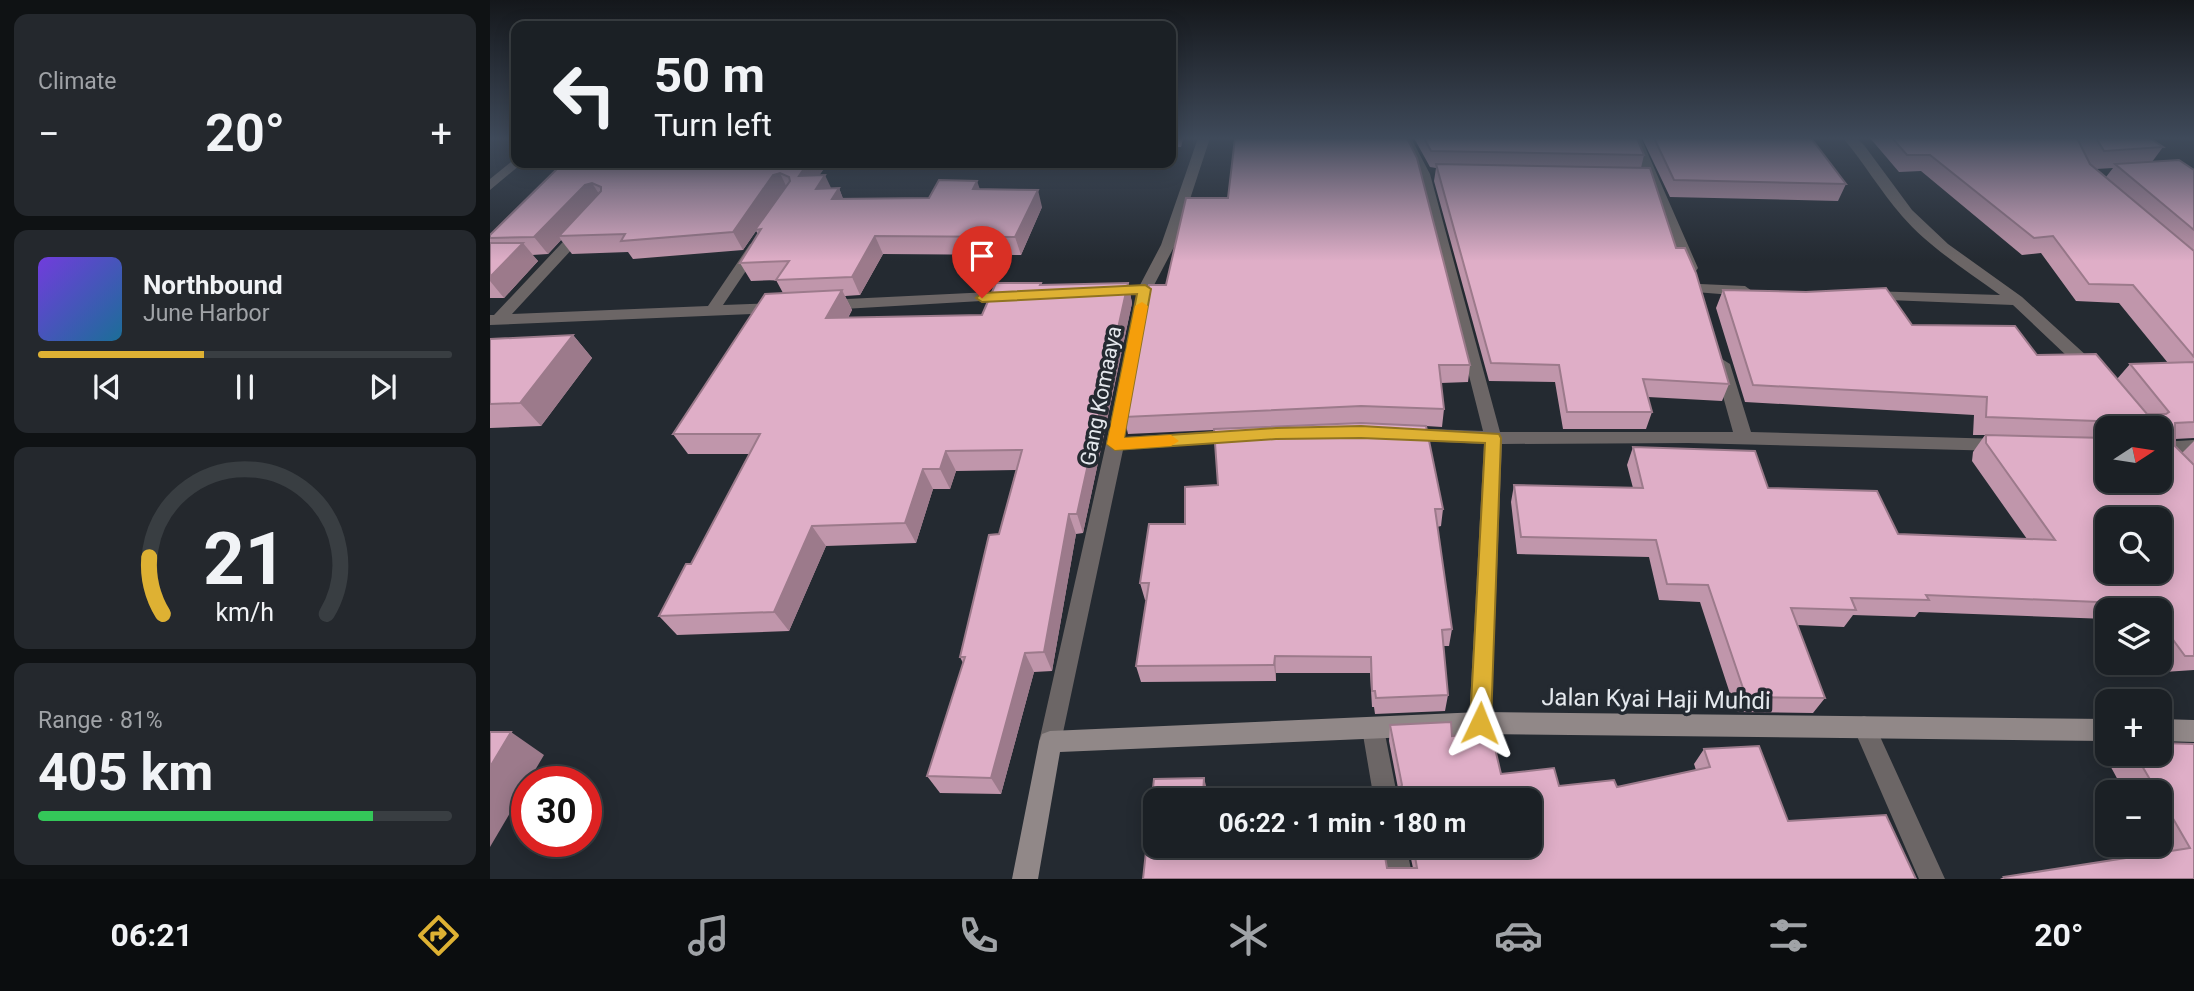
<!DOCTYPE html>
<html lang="en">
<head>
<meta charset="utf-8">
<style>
	body { margin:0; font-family:Roboto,sans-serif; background:#24282d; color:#f1f3f6; height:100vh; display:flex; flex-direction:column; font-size:26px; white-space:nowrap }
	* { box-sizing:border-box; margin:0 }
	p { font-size:23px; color:#a0a3a7 }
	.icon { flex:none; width:38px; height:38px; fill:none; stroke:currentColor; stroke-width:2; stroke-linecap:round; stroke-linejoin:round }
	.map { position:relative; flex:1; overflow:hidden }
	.drawer { display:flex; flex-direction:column; gap:14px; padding:14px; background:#0f1214; width:490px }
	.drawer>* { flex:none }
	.hud { position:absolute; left:21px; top:21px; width:665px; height:147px; border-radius:14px; box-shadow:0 4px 18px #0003,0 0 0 2px #393e42; background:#1b2025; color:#f1f3f6; overflow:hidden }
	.needle { width:46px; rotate:78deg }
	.fabs { position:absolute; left:1605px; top:416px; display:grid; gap:14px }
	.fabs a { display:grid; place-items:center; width:77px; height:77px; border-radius:14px; background:#1b2025; box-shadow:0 4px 18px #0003,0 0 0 2px #393e42; font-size:35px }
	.speed { position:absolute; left:21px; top:766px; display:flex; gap:14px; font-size:35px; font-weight:700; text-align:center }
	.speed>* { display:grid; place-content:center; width:91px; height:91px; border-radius:50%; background:#1b2025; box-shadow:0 4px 18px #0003,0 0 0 2px #393e42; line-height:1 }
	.speed .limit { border:10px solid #d22; background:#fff; color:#111 }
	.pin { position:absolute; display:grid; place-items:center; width:60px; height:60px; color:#fff; margin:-72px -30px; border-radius:50% 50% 50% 0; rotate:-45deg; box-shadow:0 0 7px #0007 }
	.pin .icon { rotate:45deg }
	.me { position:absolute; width:77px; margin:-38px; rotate:2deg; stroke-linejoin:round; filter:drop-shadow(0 0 5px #0008) }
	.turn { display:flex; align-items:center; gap:24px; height:147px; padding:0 28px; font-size:32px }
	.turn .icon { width:91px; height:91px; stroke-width:2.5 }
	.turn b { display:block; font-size:49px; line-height:60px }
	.big { font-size:52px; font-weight:700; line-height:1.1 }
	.drawer .card { flex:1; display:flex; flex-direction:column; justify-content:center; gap:10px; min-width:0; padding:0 24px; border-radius:14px; background:#24282d }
	.drawer .dial { align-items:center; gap:0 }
	.dial svg { height:182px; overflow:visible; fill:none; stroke:#393e42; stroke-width:7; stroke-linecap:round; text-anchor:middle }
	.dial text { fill:#f1f3f6; stroke:none }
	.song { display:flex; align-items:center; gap:21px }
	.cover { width:84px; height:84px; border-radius:10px; background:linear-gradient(135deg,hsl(260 70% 55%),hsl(200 70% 35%)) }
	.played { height:7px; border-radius:4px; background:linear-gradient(90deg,#deb133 40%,#393e42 40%) }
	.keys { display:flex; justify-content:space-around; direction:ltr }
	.heat { display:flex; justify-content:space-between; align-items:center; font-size:38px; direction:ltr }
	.charge { height:10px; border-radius:5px; background:linear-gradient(90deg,#34c759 81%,#393e42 0) }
	.trip { position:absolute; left:653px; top:788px; width:399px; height:70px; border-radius:14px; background:#1b2025; box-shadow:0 4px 18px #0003,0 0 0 2px #393e42; font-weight:700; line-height:70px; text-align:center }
	.tab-bar { display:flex; height:112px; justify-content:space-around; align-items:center; background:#0b0d0f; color:#a0a3a7 }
	.tab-bar .icon { width:49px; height:49px }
	.tab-bar .on { color:#deb133 }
	.tab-bar b { font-size:32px; color:#f1f3f6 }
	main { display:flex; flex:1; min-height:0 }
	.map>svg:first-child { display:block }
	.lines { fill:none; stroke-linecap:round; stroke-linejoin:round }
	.street { fill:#6c6666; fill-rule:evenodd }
	.secondary { fill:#918888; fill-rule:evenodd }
	.wall { fill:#c096ab; fill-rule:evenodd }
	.shaded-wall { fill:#9c7a8b }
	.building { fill:#dfaec7; stroke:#9c7a8b; stroke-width:2; fill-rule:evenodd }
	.route { fill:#deb133; stroke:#907321; stroke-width:2 }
	.slow { fill:#f59e0b }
	.labels { text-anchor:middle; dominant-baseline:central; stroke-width:7; stroke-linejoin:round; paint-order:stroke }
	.street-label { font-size:21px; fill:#e4e8ed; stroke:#242a31 }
	.near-street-label { font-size:24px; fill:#e4e8ed; stroke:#242a31 }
</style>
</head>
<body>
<main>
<section class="drawer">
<div class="card"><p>Climate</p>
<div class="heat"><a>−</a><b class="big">20°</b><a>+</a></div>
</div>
<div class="card">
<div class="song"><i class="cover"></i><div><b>Northbound</b><p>June Harbor</p></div></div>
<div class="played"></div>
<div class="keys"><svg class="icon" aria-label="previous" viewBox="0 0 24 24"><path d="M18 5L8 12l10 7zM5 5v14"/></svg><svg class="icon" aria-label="pause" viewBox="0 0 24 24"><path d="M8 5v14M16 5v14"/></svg><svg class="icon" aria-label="next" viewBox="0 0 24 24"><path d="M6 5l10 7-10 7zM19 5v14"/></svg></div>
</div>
<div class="card dial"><svg viewBox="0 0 100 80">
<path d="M14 69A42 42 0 1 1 86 69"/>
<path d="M14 69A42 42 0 0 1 8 44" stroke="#deb133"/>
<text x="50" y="56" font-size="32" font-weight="700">21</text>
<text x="50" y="72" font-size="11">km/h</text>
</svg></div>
<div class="card"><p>Range · 81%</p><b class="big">405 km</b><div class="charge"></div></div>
</section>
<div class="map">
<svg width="1704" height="879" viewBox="0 0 1704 879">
	<rect width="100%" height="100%" fill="#242a31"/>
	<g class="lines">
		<path class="street" d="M708 138H720L685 245 662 289 635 437 746 430 752 432 755 436 752 440 746 442 633 450 571 742 568 750 560 753 552 750 549 742 616 444 647 294 615 296 608 291 615 286 650 285 671 245Z
			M909 138H921L940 174 1010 432H1243L1224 364 1232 359 1240 364 1261 432 1512 439 1518 440 1521 445 1518 450 1512 451 1198 443 1012 444 1001 723 998 730 990 734 982 730 979 723 994 444 914 440 908 438 905 434 908 430 914 428 993 431 928 174Z
			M1139 138H1151L1208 268 1206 271H1196L1194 268Z
			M1353 138H1366L1374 145 1422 210 1458 244 1532 297 1609 367 1611 371 1609 375H1597L1523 305 1373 299 1371 296 1378 291 1510 295C1476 270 1440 248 1412 216 1391 192 1374 163 1353 138Z
			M26 158V163H32L30 165 0 190V179Z
			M92 226 99 230 97 233 22 314 218 306 260 244 265 243 272 247 233 305 287 303 295 308 287 313 0 325V315H4L87 227Z
			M1210 284 1255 286 1262 291 1255 296 1205 292 1203 289 1205 286Z
			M521 291 526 293 528 296 526 299 336 310 328 305 336 300Z
			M1704 440V452L1670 454V442Z
			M1374 716 1382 719 1455 879H1429L1363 727 1366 719Z
			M883 718 891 721 894 729 908 800H884L872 729 875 721Z
			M892 845H916L923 879H897Z"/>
		<path class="secondary" d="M990 712 1617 719V741L990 734 570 752 548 879H522L549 742 552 734 560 731Z
			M1670 719 1704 720V742L1670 741Z"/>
	</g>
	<path class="wall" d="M681 138H693L691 147H681Z
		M924 138H1147L1154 155 1151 168 1186 248 1239 384 1232 401 1158 397 1162 412 1156 429H1073L1065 382 999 381 944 181 946 168 940 167Z
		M1152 138H1321L1356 184 1348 201 1180 197Z
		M1380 138H1660L1673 147 1662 162 1704 170V438L1685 439V446L1692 453 1704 441V670L1674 672 1668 663H1670V611H1617V619L1429 612 1425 617 1363 615 1354 627 1307 625 1335 698 1323 713 1246 712 1210 602 1169 600 1159 557 1027 554 1021 502 1024 485 1143 488 1137 465 1143 447 1278 488 1408 534 1537 539 1482 461 1483 452 1495 435H1483L1484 415 1255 402 1226 308 1233 290 1422 325 1547 355 1627 379 1640 364 1678 363 1629 303 1586 301 1551 253 1532 255 1431 171 1409 172ZM1623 168 1616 177 1606 169ZM1617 429H1670L1617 481Z
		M73 163H338L329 175 341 189 349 188 353 199 439 198 490 189 552 207 531 255 393 254 370 295 355 296 362 310 358 318 492 315 551 283 552 285 638 283 642 303 593 533 586 534 562 671 544 672 511 794 450 793 437 776 473 663 470 657 509 534 526 470 466 471 460 489H443L426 543 336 546 299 631 187 635 169 616 201 564 260 454H198L183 434 293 293 286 280H287L261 281 250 263 268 234 266 231 253 250 143 259 138 252 82 254 71 240 58 254 42 255 48 261 14 298H0V243H1L0 242V235Z
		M659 285 980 365 978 382 951 383 954 409 952 427 936 426 953 509 951 526 947 527 962 629 959 646H953L958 695 955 711 885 714 884 707H882L880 673H786V681L651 682 646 666 656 600H655L650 583 695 524 728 485 724 430 638 434 634 417Z
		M83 335 102 358 51 426 0 428V339Z
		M900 725 962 736 1011 774 1069 786 1127 787 1206 770 1204 764 1214 749 1298 821 1426 879H653L718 793V795L897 868H923L918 845H1040V800H900L901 788H908L899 741Z
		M1704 744V879H1510L1514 877 1669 853 1665 845H1670V793H1635L1616 758 1621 754H1670Z"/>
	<path class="shaded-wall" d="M690 138H693L691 147Z
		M318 163H338L317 193 309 176Z
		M290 173 298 190 292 193 253 250 243 232 283 175Z
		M335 175 343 192 326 189Z
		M487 181 493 198 483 189Z
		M102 183 113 200 69 236 71 240 58 254 44 237 95 185Z
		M349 188 356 206 342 199Z
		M548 190 552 207 531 255 525 237Z
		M385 236 393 254 370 295 362 277Z
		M33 243 48 261 14 298 0 281V277Z
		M638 283 642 303 593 533 587 514Z
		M352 290 362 310 346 338 336 318Z
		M83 335 102 358 51 426 30 403Z
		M456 451 466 471 460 489 450 469Z
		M433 469 443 489 426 543 415 523Z
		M579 514 586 534 562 671 554 652Z
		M322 526 336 546 299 631 284 612Z
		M535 653 544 672 511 794 501 778Z
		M785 656 786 673V681L784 665Z
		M21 732 54 755 38 782H37V784L0 847V767Z
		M714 778 718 793V800L713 795Z"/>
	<path class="building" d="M745 138H917L927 158 980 365H949L954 409 871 406 634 417 659 285H676L696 198H738Z
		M934 138H1147L1154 155 941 151Z
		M1164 138H1321L1356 184 1184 180Z
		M1402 138H1587L1600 164 1704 251V357L1643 285 1599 284 1563 236 1544 238 1440 155H1417Z
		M1606 138H1660L1673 147 1614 151Z
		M1689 160 1704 170V230L1625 164Z
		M73 163H318L309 176 335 175 326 189 349 188 342 199 439 198 449 180 487 181 483 189 548 190 525 237 385 236 362 277 286 280 299 261 250 263 271 229 265 230 300 181 299 177 290 173 283 175 243 232 131 241 135 234 69 236 111 191V187L102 183 95 185 44 237 0 238V235Z
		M946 164 1160 168 1186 248H1195L1206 273 1239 384 1153 379 1162 412H1077L1069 365 1001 363Z
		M0 243H33L0 277Z
		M506 283H551L550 285 638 283 587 514H579L554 652 535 653 501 778 437 776 475 657H470L499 535 509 534 532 450 456 451 450 469H433L415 523 322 526 284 612 169 616 196 564H201L270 434H183L275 294 352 290 336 318 492 315Z
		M1396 288 1422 325 1525 326 1547 355 1606 354 1657 414H1676L1679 412 1640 364 1704 362V422L1685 423V446L1704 465V656H1695L1670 622V611H1661L1656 604 1436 595 1439 600 1361 598 1366 610 1301 608 1335 698 1256 697 1218 585 1177 584 1166 540 1031 537 1024 485 1153 488 1143 447 1265 451 1278 488 1387 491 1408 534 1565 540 1496 443V435L1617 438V481H1670V429H1635V422L1496 417 1497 397 1263 385 1233 290 1316 292ZM1617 520H1670V572H1617Z
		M83 335 30 403 0 404V339Z
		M871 423 936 426 953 509H945L962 629 952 630 958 695 886 698 885 691H882L881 657 785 656 784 665 646 666 659 583H650L659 524H695V487L728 485 724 429Z
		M961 722 962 736 1001 731 1011 774 1064 768 1069 786 1124 780 1127 787 1220 767 1214 749 1269 746 1298 821 1396 815 1426 879H653L664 779 714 778 713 795 787 800H665V845H893L897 868H927L923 845H1040V800H903L901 788H910L912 785 900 725Z
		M0 732H21L0 767Z
		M1670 743 1704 744V879H1516L1514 877 1700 848 1670 796V793H1668L1645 754H1670Z"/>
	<linearGradient id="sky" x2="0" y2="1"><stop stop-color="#14171b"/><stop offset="0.53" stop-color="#3f4a5a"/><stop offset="1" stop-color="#3f4a5a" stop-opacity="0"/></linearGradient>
	<rect width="1704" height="261" fill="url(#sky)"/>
	<path class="route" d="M655 285 661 289 634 438 786 428 871 426 1009 434 1011 438 1001 723 998 730 990 733 983 730 980 723 995 443 871 438 786 439 625 450 617 444 647 294 492 302 486 298 492 293Z"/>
	<path class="slow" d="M652 302 658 306 634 438 681 435 689 441 681 446 625 450 617 444 645 306Z"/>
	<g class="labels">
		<g class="street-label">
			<text transform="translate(611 396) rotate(-79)">Gang Komaaya</text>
		</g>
		<g class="near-street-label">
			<text transform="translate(1166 699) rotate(1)">Jalan Kyai Haji Muhdi</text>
		</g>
	</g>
</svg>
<div class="fabs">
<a><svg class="needle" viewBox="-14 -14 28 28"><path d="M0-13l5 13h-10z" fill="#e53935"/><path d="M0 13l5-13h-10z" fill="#a0a3a7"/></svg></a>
<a><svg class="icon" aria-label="search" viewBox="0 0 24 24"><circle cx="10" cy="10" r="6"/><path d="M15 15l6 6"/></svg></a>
<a><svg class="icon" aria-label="layers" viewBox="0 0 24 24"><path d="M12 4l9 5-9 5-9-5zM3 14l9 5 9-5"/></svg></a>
<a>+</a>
<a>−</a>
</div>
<div class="speed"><div class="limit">30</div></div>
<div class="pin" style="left:492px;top:298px;background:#d93025"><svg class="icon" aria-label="arrive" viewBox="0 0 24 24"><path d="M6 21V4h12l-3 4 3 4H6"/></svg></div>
<svg class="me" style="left:990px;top:723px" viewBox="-20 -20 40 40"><path d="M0-17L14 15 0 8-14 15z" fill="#deb133" stroke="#fff" stroke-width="4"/></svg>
<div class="trip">06:22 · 1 min · 180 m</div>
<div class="hud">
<div class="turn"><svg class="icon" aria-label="left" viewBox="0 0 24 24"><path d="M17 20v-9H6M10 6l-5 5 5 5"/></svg><div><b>50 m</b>Turn left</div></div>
</div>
</div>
</main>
<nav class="tab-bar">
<b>06:21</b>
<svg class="icon on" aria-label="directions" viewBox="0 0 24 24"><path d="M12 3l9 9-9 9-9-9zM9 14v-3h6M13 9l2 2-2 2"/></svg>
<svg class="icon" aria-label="music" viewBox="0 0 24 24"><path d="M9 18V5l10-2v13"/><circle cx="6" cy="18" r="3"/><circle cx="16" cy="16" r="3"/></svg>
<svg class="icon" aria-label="phone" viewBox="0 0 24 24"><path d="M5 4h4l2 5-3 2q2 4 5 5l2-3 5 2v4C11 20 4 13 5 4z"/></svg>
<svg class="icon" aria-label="climate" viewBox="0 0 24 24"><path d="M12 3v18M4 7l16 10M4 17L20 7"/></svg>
<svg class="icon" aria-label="car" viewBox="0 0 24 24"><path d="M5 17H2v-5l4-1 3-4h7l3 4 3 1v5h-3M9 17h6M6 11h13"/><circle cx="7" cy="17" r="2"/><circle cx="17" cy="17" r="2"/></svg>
<svg class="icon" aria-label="filters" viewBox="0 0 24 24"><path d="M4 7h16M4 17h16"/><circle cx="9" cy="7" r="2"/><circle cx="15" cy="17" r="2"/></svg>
<b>20°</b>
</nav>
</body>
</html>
